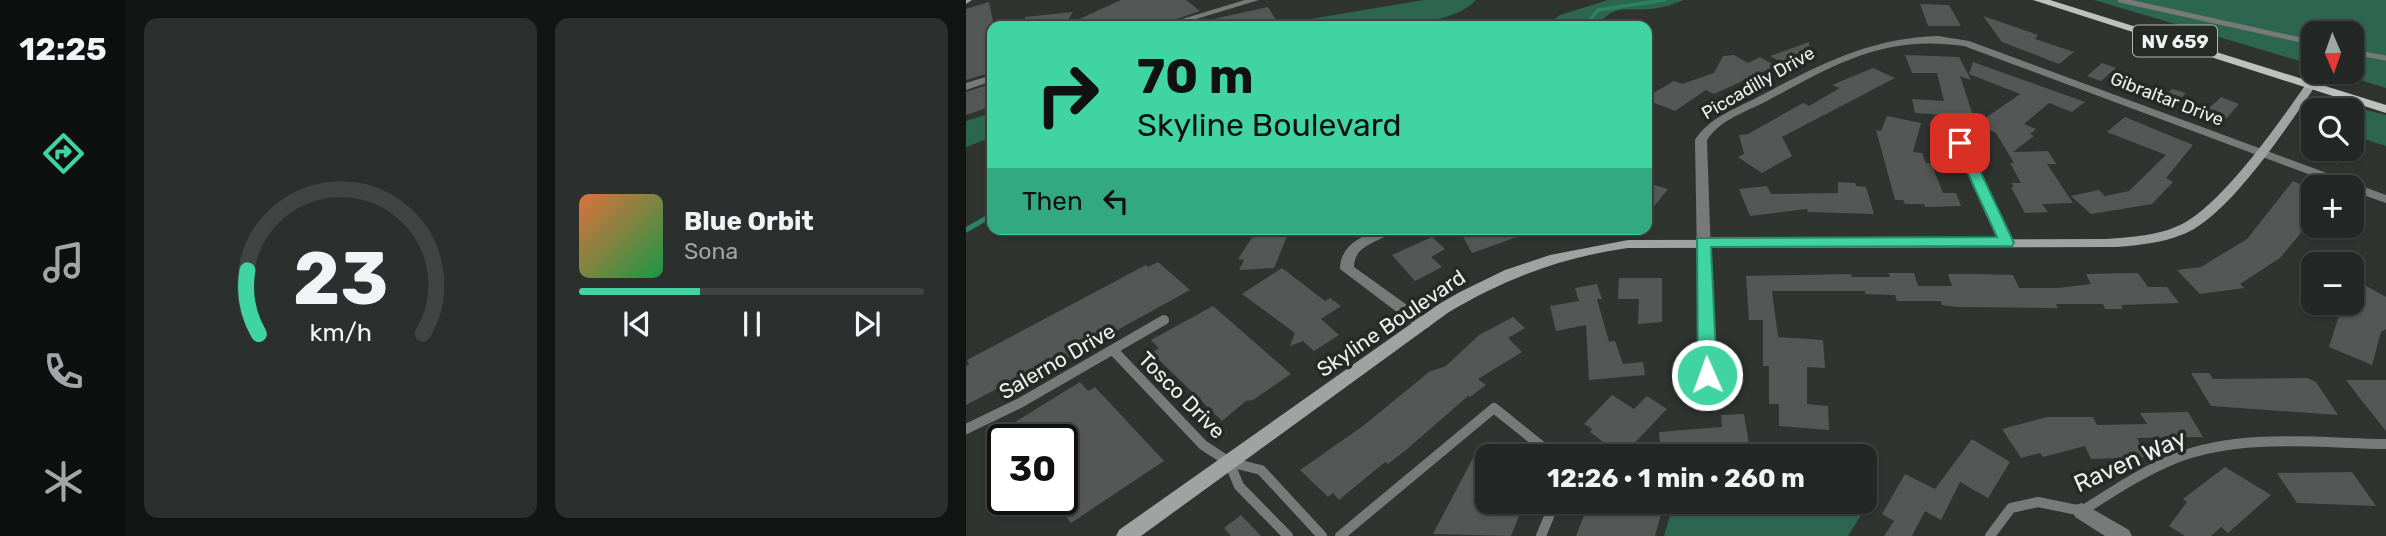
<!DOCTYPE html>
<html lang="en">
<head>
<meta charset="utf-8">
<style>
	body { margin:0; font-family:Rubik,sans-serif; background:#2b2f2d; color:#f1f3f6; height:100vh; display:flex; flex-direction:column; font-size:26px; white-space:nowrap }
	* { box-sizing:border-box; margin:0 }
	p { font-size:23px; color:#a3a5a7 }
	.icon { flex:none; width:38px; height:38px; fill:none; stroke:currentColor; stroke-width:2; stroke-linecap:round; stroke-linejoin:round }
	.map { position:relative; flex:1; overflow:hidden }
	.details { display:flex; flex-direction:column; gap:18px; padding:18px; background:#131514; width:840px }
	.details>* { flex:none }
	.banner { position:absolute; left:21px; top:21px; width:665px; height:214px; border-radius:14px; box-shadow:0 2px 5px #0004,0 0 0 2px #404442; background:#3fd4a2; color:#111; overflow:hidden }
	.needle { width:46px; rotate:178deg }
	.tools { position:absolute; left:1335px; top:21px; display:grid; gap:14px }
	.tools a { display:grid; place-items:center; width:63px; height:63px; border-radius:14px; background:#232725; box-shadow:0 2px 5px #0004,0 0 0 2px #404442; font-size:35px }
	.speed { position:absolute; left:21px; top:424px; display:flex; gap:14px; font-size:35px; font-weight:700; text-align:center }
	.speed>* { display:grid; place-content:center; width:91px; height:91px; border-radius:50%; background:#232725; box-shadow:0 2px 5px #0004,0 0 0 2px #404442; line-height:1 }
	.speed .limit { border:4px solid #111; border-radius:10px; background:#fff; color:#111 }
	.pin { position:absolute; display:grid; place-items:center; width:60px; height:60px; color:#fff; margin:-30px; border-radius:14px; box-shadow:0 4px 10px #0006 }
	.me { position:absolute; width:77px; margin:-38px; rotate:358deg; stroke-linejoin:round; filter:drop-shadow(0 0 5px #0008) }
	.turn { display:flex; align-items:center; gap:24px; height:147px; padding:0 35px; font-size:32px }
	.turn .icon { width:91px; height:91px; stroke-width:2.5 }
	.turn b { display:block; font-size:49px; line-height:60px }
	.then { display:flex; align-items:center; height:66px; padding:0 35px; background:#0003; gap:14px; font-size:26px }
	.details .card { flex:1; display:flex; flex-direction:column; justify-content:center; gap:10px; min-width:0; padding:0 24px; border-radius:14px; background:#2b2f2d }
	.details .dial { align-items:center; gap:0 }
	.dial svg { height:182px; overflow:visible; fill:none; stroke:#404442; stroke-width:7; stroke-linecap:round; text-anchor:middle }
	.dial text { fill:#f1f3f6; stroke:none }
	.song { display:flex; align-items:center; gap:21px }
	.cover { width:84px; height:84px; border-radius:10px; background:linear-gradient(135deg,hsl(20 70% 55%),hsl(140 70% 35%)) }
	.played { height:7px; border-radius:4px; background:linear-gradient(90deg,#3fd4a2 35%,#404442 35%) }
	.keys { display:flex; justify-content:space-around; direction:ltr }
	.details .tiles { flex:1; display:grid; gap:18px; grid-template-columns:repeat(2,1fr) }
	.trip { position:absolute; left:509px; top:444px; width:402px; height:70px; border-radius:14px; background:#232725; box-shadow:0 2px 5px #0004,0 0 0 2px #404442; font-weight:700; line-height:70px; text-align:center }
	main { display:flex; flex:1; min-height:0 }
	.tabs { display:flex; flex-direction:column; width:126px; justify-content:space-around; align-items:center; background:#0e100f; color:#a3a5a7 }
	.tabs .icon { width:49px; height:49px }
	.tabs .active { color:#3fd4a2 }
	.tabs b { font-size:32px; color:#f1f3f6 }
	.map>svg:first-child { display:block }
	.green { fill:#2d6650 }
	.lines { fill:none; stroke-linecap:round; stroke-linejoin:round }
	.stream-far1 { stroke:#2b8264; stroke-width:3.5 }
	.stream { stroke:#2b8264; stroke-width:5 }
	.building { fill:#535856 }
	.lane-far1 { stroke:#787a79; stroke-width:5 }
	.lane { stroke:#787a79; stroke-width:10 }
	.street { fill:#787a79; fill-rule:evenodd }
	.secondary { fill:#9fa3a1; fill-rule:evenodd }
	.primary { fill:#bdc2bf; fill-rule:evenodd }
	.route { fill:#3fd4a2; stroke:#298a69; stroke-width:2 }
	.labels { text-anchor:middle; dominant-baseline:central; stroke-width:7; stroke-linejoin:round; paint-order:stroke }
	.far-street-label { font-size:18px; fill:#eef1ef; stroke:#252a27 }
	.shield { fill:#252a27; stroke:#b2b5b3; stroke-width:2 }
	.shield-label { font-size:19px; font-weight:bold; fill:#eef1ef }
	.street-label { font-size:21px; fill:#eef1ef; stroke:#252a27 }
	.near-street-label { font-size:24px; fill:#eef1ef; stroke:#252a27 }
</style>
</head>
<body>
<main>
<nav class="tabs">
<b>12:25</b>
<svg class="icon active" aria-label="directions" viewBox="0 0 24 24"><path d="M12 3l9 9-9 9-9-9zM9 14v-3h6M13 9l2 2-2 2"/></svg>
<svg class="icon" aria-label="music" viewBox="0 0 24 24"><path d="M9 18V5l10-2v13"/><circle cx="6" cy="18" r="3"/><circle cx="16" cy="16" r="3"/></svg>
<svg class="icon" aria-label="phone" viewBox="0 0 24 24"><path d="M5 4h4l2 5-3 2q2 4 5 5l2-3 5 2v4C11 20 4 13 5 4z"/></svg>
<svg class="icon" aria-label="climate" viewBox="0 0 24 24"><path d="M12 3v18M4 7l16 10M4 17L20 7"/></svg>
</nav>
<section class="details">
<div class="tiles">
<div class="card dial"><svg viewBox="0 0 100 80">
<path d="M14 69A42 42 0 1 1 86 69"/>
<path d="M14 69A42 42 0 0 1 9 41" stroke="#3fd4a2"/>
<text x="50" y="56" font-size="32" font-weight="700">23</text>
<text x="50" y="72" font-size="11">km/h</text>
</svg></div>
<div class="card">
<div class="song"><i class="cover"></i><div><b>Blue Orbit</b><p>Sona</p></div></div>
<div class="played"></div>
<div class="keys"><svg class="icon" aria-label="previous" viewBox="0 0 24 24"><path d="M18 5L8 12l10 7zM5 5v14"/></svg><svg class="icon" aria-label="pause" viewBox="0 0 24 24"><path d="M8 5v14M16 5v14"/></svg><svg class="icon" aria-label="next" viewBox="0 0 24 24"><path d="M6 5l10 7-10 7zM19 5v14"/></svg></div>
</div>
</div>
</section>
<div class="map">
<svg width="1420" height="536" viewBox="0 0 1420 536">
	<rect width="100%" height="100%" fill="#2f3431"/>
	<path class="green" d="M458 0H510C476 37 352 26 302 26Z
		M642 0H718C710 3 700 7 691 8 667 13 648 1 632 26H579L594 15Z
		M1128 0H1420V88L1368 72H1386V33H1348L1347 65Z
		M1376 104 1420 115V146L1386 135V110H1355L1365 105Z
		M26 113V137L0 147V121Z
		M798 502H878L897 512 882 536H698L707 506Z"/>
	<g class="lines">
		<path class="stream-far1" d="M619 26 632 10 698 0"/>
		<path class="stream" d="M0 230 26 215"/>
	</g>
	<path class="building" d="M155 0H220L234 11 190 26H59V17L107 12 98 26Z
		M23 2 28 26 26 38 22 42 26 63 21 65 23 73 0 80V9Z
		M954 4 983 5 995 26H962Z
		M302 7 310 20 283 26H215Z
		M1017 16 1072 35 1069 39 1108 52 1093 64 1036 42Z
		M843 42 844 56 823 66 804 56Z
		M768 55 782 63 794 57 810 66 748 94 740 90 709 111 681 100V97L708 81 716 84 748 73 757 56Z
		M939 55 993 57 1005 80 994 76 1009 122 984 121 982 115 949 113 946 99 978 101 971 73H946Z
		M1007 62 1119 102 1106 112 1083 103 1058 124 1070 129 1064 134 1068 136 1047 152 1082 151 1090 164H1081L1107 203 1076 204 1082 212 1059 213 1045 187H1048L1045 183H1055L1044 163H1048L1030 133 1011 124 1054 94 1003 74Z
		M1136 63 1150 68 1135 81 1121 76Z
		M907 68 929 78 816 137 826 156 796 173 772 157 778 154 773 135 782 134 837 103 843 106 874 88 866 85Z
		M25 84 26 106 0 115V92Z
		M1206 89 1220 93 1208 106 1193 101Z
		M1255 97 1273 104 1258 121 1238 113Z
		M921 116 955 123 947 152 956 153 960 163H965L977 193H990L995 206 959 207 958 204H939L937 200H929L910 130 915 131Z
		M1159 117 1227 145 1200 178 1207 182 1186 204 1125 214 1105 196 1133 190 1139 196 1163 191 1200 155 1141 132Z
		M1336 149H1381L1371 164Z
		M1327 181 1348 190V217L1314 258 1274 284 1278 288 1234 294 1211 270 1235 267 1281 239Z
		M872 182 889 183 890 186 900 187 908 214 842 212 841 209 784 216 773 189 801 186 805 194 872 193Z
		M681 183 702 189 681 215Z
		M324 229 308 268 273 270 278 260 272 259 291 230Z
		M493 229H564L565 232 506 253Z
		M466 237 479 249 465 257 476 267 449 281 426 255Z
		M192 262 224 290 135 339 130 337 105 351 108 355 92 364 89 360 46 386 42 383 0 405V366L3 364 1 360 180 265 182 267Z
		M316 268 359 301 364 298 375 306 355 319 373 335 348 351 337 341 324 346 329 333 276 294Z
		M923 273H948L952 286H986L982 274H1012L1047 275 1053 288H1092L1125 284 1120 274 1172 273 1182 287H1201L1213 303 1155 305 1157 309H1139L1137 304H1090L1092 308 991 307 976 305 975 301H931L929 295 899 294V291H806L812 337 857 340 859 368 841 367V404L862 406 863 430 813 426V404H803V366H797V320H783L780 276 885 274 886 277H924Z
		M653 278H696V322L672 324 673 299H652Z
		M1386 278 1420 297V329L1415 332 1406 365 1363 347 1377 303H1386Z
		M631 284 636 299H631L643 342 649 341 657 364 677 362 679 375 623 380 620 325 590 331 584 306 613 301 609 288Z
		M247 306 325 374 287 400 280 401 256 421 186 353 193 348 185 340Z
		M547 317 559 328 542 338 556 352 512 379 520 385 504 397 502 396 440 450 422 464 419 462 373 500 367 493 362 497 334 470 397 426 463 372 480 366 513 335Z
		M1225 373H1243L1247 379 1341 378 1350 382 1372 415 1245 406Z
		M1380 380H1420V431L1392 396Z
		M114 382 122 391 129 387 198 461 105 523 96 511V439H42L36 430Z
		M646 395 668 409 681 396 701 409 656 456 624 432 626 429 618 424Z
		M1222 412 1237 437 1171 438 1181 457 1125 459 1119 446 1077 457 1074 453 1055 458 1036 429 1081 417H1127L1131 425 1181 424 1174 413Z
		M778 414 785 457H695L693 432 756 427 755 415Z
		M1006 439 1044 462 1022 498 994 482 975 520 959 511 946 536H918L928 521 916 514 939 474 969 489Z
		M508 456 522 459V502L557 506 545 536 467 534Z
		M1259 467 1305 495 1262 533 1255 527 1245 536H1219L1203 526 1221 502 1217 499Z
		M1386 472 1410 506 1331 503 1311 473Z
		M623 502H679L697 507 689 536H610Z
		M275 515 295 536H265L258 528Z"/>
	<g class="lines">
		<path class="lane-far1" d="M1154 0 1348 43
			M1386 52 1420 58"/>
		<path class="lane" d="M147 350 237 445 263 462 295 470 356 536
			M0 429 54 403 198 320
			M263 462 273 486 322 536
			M374 536 528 408 589 457
			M575 536 589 502
			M1024 536 1045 508 1072 502 1116 511C1146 492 1177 471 1210 458 1276 433 1351 443 1420 444"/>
		<path class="street" d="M279 0H293L207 26H193Z
			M972 36 1003 41 1420 195V203L1386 191V187H1377L998 46C918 34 867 65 799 102 779 112 754 120 741 140L749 375 747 379 741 381 735 379 733 375 729 140C744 117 767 110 790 98 851 66 902 38 972 36Z
			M26 75V81L0 90V83Z
			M994 140 1000 143 1048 242 1046 245H1036L1034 242 988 143Z
			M413 229H431C417 242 388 243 388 267L462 320 465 324 462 328H452L374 269C374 246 394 237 413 229Z
			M1116 503 1163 530 1166 536H1139L1109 517 1107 511 1109 505Z"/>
		<path class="secondary" d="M0 0H6L0 4Z
			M1351 73 1356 76C1327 119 1272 203 1228 229 1205 242 1176 245 1150 247L662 248C597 257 540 278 483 312L175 536H150L153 530 473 304 494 292 539 270 584 255 662 240 1139 239C1165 237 1194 236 1218 223 1261 199 1318 116 1347 74Z"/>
		<path class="primary" d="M1067 0H1084L1420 105V113Z"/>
	</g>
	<path class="route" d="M990 140 1001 143 1048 243 1046 246 745 247 751 375 748 380H735L732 375 731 238 1031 237 988 143Z"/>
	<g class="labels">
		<g class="far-street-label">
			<text transform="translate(792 83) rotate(-30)">Piccadilly Drive</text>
			<text transform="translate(1201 99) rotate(21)">Gibraltar Drive</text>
		</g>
		<rect class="shield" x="1167" y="25.5" width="84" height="31" rx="5"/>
		<g class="shield-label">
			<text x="1209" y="41">NV 659</text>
		</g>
		<g class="street-label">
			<text transform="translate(425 323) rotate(-34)">Skyline Boulevard</text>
			<text transform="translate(91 361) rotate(-30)">Salerno Drive</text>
			<text transform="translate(216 395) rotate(45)">Tosco Drive</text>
		</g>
		<g class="near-street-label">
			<text transform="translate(1164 461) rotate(-24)">Raven Way</text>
		</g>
	</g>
</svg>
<div class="tools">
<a><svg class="needle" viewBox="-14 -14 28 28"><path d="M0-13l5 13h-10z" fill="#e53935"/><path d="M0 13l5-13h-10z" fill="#a3a5a7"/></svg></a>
<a><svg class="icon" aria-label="search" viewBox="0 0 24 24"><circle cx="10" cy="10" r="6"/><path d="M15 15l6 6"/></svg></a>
<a>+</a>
<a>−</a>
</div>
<div class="speed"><div class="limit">30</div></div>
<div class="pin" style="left:994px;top:143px;background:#d93025"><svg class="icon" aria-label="arrive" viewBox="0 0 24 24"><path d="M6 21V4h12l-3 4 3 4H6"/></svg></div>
<svg class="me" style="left:741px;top:375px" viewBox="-20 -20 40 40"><circle r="17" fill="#3fd4a2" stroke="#fff" stroke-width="3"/><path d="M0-11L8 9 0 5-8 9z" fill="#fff"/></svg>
<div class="trip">12:26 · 1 min · 260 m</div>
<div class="banner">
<div class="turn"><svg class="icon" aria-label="right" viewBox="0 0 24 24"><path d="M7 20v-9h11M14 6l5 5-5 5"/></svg><div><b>70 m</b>Skyline Boulevard</div></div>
<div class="then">Then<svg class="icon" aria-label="left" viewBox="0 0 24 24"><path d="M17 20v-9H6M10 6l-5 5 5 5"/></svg></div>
</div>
</div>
</main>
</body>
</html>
